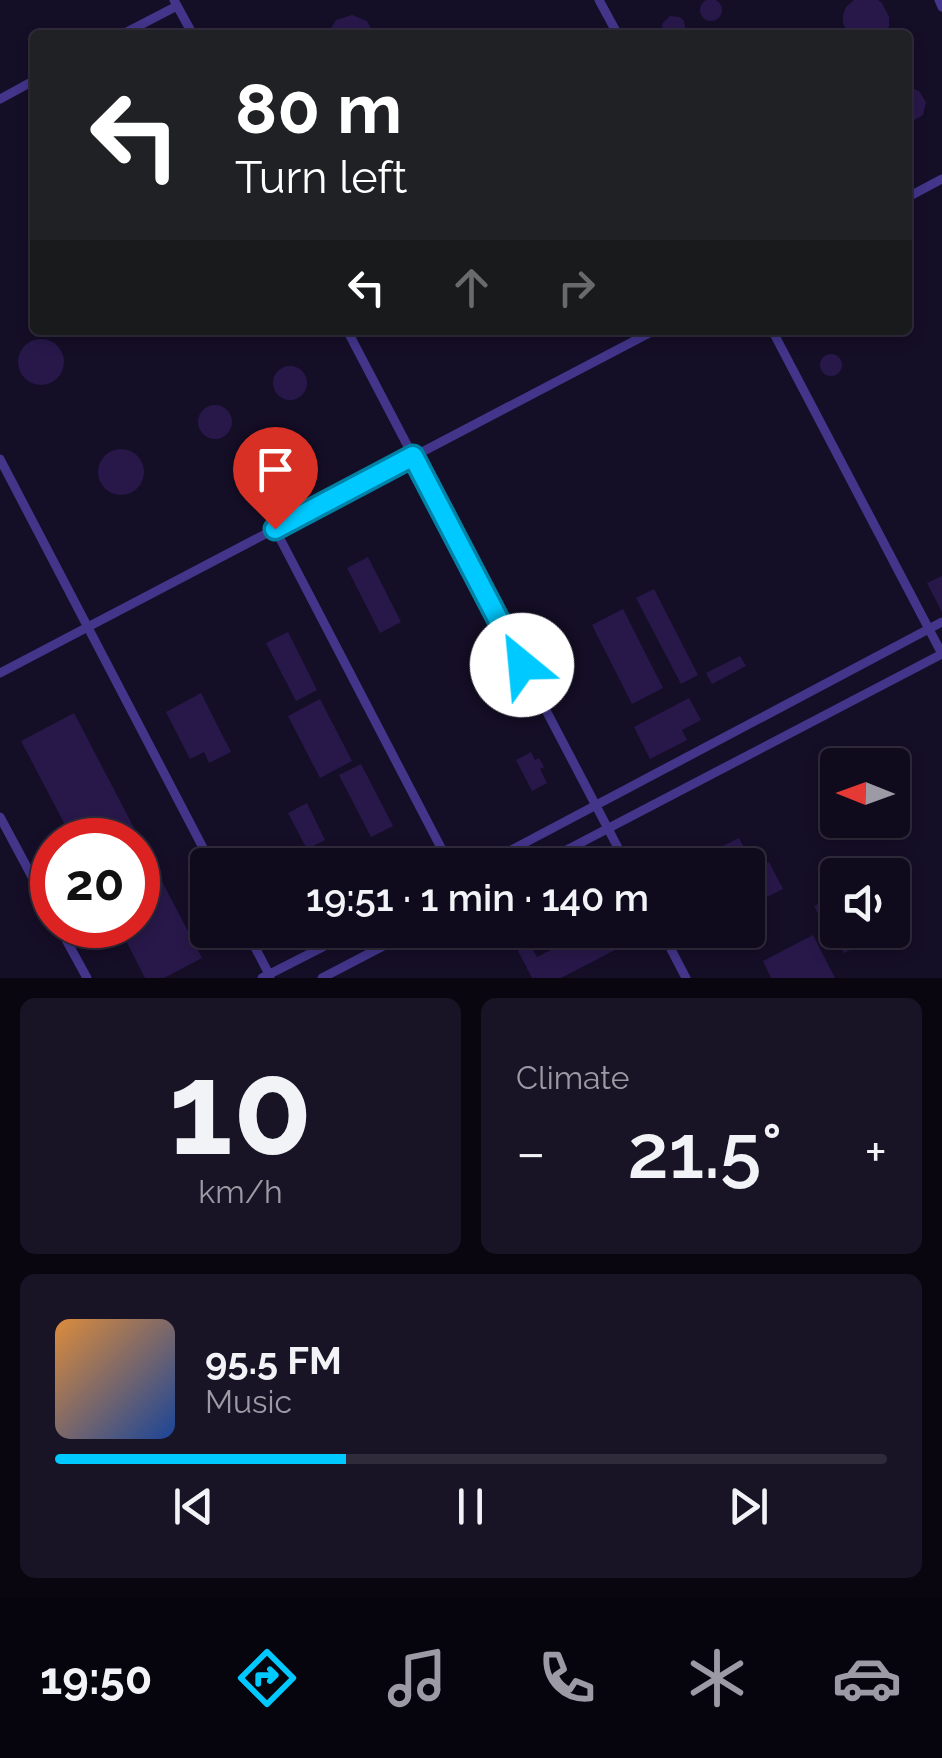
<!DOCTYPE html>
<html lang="en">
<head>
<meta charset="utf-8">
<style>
	body { margin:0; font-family:Raleway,sans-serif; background:#191326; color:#f1f3f6; height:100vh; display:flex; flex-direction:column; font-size:38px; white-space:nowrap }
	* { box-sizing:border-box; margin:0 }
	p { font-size:32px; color:#9c9aa4 }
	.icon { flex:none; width:55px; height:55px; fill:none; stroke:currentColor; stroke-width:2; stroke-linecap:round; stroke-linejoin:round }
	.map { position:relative; height:978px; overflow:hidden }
	.side { display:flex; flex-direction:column; gap:20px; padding:20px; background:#090610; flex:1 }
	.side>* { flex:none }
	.hud { position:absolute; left:30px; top:30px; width:882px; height:305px; border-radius:10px; box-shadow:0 5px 15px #0003,0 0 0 2px #302b3b; background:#202124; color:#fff; overflow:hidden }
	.needle { width:65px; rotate:271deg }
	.buttons { position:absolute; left:820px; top:748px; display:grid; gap:20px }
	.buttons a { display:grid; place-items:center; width:90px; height:90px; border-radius:10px; background:#100a1d; box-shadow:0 5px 15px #0003,0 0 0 2px #302b3b; font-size:50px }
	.speed { position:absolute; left:30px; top:818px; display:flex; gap:20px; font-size:50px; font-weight:700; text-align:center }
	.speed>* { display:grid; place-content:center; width:130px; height:130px; border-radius:50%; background:#100a1d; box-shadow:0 5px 15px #0003,0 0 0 2px #302b3b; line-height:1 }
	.speed .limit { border:15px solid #d22; background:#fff; color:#111 }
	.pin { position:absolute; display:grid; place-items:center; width:85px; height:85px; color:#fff; margin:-102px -42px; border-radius:50% 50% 50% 0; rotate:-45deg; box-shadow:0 0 10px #0007 }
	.pin .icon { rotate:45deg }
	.me { position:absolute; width:110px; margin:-55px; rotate:332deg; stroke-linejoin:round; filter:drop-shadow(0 0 8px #0008) }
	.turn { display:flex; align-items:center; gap:35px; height:210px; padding:0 40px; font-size:45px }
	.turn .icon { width:130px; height:130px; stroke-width:2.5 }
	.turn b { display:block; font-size:70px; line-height:85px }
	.lanes { display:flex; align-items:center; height:95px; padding:0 40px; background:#0003; justify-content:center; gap:50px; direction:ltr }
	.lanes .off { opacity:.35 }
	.big { font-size:75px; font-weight:600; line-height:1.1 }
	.side .card { flex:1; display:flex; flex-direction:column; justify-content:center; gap:15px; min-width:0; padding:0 35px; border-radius:15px; background:#191326 }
	.side .dial { align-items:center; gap:0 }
	.dial b { font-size:130px; line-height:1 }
	.song { display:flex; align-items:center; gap:30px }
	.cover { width:120px; height:120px; border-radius:15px; background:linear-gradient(135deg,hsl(30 70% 55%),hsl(220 70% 35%)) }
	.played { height:10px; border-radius:5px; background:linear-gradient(90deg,#00c9ff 35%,#302b3b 35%) }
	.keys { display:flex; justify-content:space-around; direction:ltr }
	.heat { display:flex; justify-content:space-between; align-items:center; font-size:55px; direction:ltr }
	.side .tiles { flex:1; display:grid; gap:20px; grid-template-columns:1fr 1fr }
	.card:last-child { grid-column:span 2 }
	.trip { position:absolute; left:190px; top:848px; width:575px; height:100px; border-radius:10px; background:#100a1d; box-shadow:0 5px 15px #0003,0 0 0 2px #302b3b; font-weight:600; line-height:100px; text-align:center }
	.tab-bar { display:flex; height:160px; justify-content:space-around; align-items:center; background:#06040c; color:#9c9aa4 }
	.tab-bar .icon { width:70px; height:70px }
	.tab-bar .current { color:#00c9ff }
	.tab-bar b { font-size:45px; color:#f1f3f6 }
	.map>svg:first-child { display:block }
	.building { fill:#28184a }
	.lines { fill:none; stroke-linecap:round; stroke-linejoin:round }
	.lane { stroke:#42358a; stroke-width:9 }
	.route-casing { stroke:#0083a6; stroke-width:25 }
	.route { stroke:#00c9ff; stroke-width:18 }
</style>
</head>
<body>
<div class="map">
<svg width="942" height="978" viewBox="0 0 942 978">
	<rect width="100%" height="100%" fill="#150e27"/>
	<path class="building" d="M700 10a11 11 0 1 1 22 0a11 11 0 1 1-22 0Z
		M854 0H878L882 3 889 17V26L884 35H848L843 23V15L846 7Z
		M352 15 367 21 374 35H327L336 20Z
		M670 16 680 17 684 21 685 26 683 35 663 34 662 24Z
		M908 87 919 91 926 102 923 115 911 122H908Z
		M18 362a23 23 0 1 1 46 0a23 23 0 1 1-46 0Z
		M820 365a11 11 0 1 1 22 0a11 11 0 1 1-22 0Z
		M273 383a17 17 0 1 1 34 0a17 17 0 1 1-34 0Z
		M198 422a17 17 0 1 1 34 0a17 17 0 1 1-34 0Z
		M98 472a23 23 0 1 1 46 0a23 23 0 1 1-46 0Z
		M368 557 401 622 380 633 347 568Z
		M942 576V612L927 583Z
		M654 589 698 675 681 684 636 598Z
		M623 609 663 688 632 704 592 625Z
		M288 632 317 690 296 701 266 643Z
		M740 656 746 666 712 684 706 673Z
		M201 693 231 752 209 763 204 752 190 759 166 712Z
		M689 698 701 720 682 730 687 740 650 759 634 727Z
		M320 699 352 761 320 778 288 716Z
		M74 713 202 958 164 978H145L118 925H138V840H73L21 741Z
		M531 752 535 760 539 758 544 767 540 769 547 783 532 791 516 760Z
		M361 764 393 826 371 837 339 775Z
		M307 803 325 840 307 849 288 813Z
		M739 838 748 855 730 865H686Z
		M342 851 349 865H314Z
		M769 862 783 889 751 905 748 899V873Z
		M838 893V930H865L870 940 844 953 824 915 820 917 814 906Z
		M556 930H627L631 938 614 947 615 950 561 978H532L514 943 526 937 537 957 551 950 544 936Z
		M813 935 835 978H771L763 961Z"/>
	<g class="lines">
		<path class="lane" d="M174 0 193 35
			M599 0 618 35
			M939 0 942 7
			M121 35 177 6
			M0 99 35 80
			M908 197 942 179
			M347 330 627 865
			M0 459 212 865
			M275 529 450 865
			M0 673 655 330
			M0 817 52 914
			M483 865 942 622
			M538 865 942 654 772 330
			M58 925 87 978
			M246 930 270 976
			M661 930 686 978
			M262 978 356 930
			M322 978 414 930"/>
	</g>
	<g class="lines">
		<defs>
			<path id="route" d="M275 529 413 456 522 665"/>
		</defs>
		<use href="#route" class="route-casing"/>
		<use href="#route" class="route"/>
	</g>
</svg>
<div class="buttons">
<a><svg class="needle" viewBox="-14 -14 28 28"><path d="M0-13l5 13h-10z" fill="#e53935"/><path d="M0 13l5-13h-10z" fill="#9c9aa4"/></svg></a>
<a><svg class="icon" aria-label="sound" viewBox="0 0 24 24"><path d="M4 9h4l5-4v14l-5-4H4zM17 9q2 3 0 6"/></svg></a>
</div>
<div class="speed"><div class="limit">20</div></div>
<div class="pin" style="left:275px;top:529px;background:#d93025"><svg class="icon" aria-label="arrive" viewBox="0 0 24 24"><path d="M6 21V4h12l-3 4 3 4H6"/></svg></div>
<svg class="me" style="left:522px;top:665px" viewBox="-20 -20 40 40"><circle r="19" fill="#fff"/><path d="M0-13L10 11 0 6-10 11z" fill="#00c9ff"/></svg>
<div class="trip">19:51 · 1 min · 140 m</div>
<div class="hud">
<div class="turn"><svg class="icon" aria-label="left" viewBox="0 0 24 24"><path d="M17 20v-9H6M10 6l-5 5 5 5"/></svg><div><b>80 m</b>Turn left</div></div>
<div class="lanes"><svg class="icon" aria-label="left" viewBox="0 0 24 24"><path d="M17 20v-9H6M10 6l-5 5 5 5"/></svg><svg class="icon off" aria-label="ahead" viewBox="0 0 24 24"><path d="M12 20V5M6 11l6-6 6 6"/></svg><svg class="icon off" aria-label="right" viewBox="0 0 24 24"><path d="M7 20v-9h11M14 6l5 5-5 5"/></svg></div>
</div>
</div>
<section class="side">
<div class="tiles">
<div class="card dial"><b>10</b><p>km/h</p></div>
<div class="card"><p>Climate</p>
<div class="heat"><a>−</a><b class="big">21.5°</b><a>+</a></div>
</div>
<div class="card">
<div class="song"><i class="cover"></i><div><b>95.5 FM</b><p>Music</p></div></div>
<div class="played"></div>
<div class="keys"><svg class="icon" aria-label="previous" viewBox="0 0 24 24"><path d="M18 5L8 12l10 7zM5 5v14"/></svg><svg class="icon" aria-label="pause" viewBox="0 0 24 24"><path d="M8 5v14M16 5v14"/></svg><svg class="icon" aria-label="next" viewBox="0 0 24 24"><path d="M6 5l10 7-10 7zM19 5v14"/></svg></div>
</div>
</div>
</section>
<nav class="tab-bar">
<b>19:50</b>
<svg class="icon current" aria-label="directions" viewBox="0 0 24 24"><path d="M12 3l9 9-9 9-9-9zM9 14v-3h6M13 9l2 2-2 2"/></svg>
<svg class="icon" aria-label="music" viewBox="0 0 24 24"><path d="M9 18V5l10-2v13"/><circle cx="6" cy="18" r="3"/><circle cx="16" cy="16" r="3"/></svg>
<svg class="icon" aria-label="phone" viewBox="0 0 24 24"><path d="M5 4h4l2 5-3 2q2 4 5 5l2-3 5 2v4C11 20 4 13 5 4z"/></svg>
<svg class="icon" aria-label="climate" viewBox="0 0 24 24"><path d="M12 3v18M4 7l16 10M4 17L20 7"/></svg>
<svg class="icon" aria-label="car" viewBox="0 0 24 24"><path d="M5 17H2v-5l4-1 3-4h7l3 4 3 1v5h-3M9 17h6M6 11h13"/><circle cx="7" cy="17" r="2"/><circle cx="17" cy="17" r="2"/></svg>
</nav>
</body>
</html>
